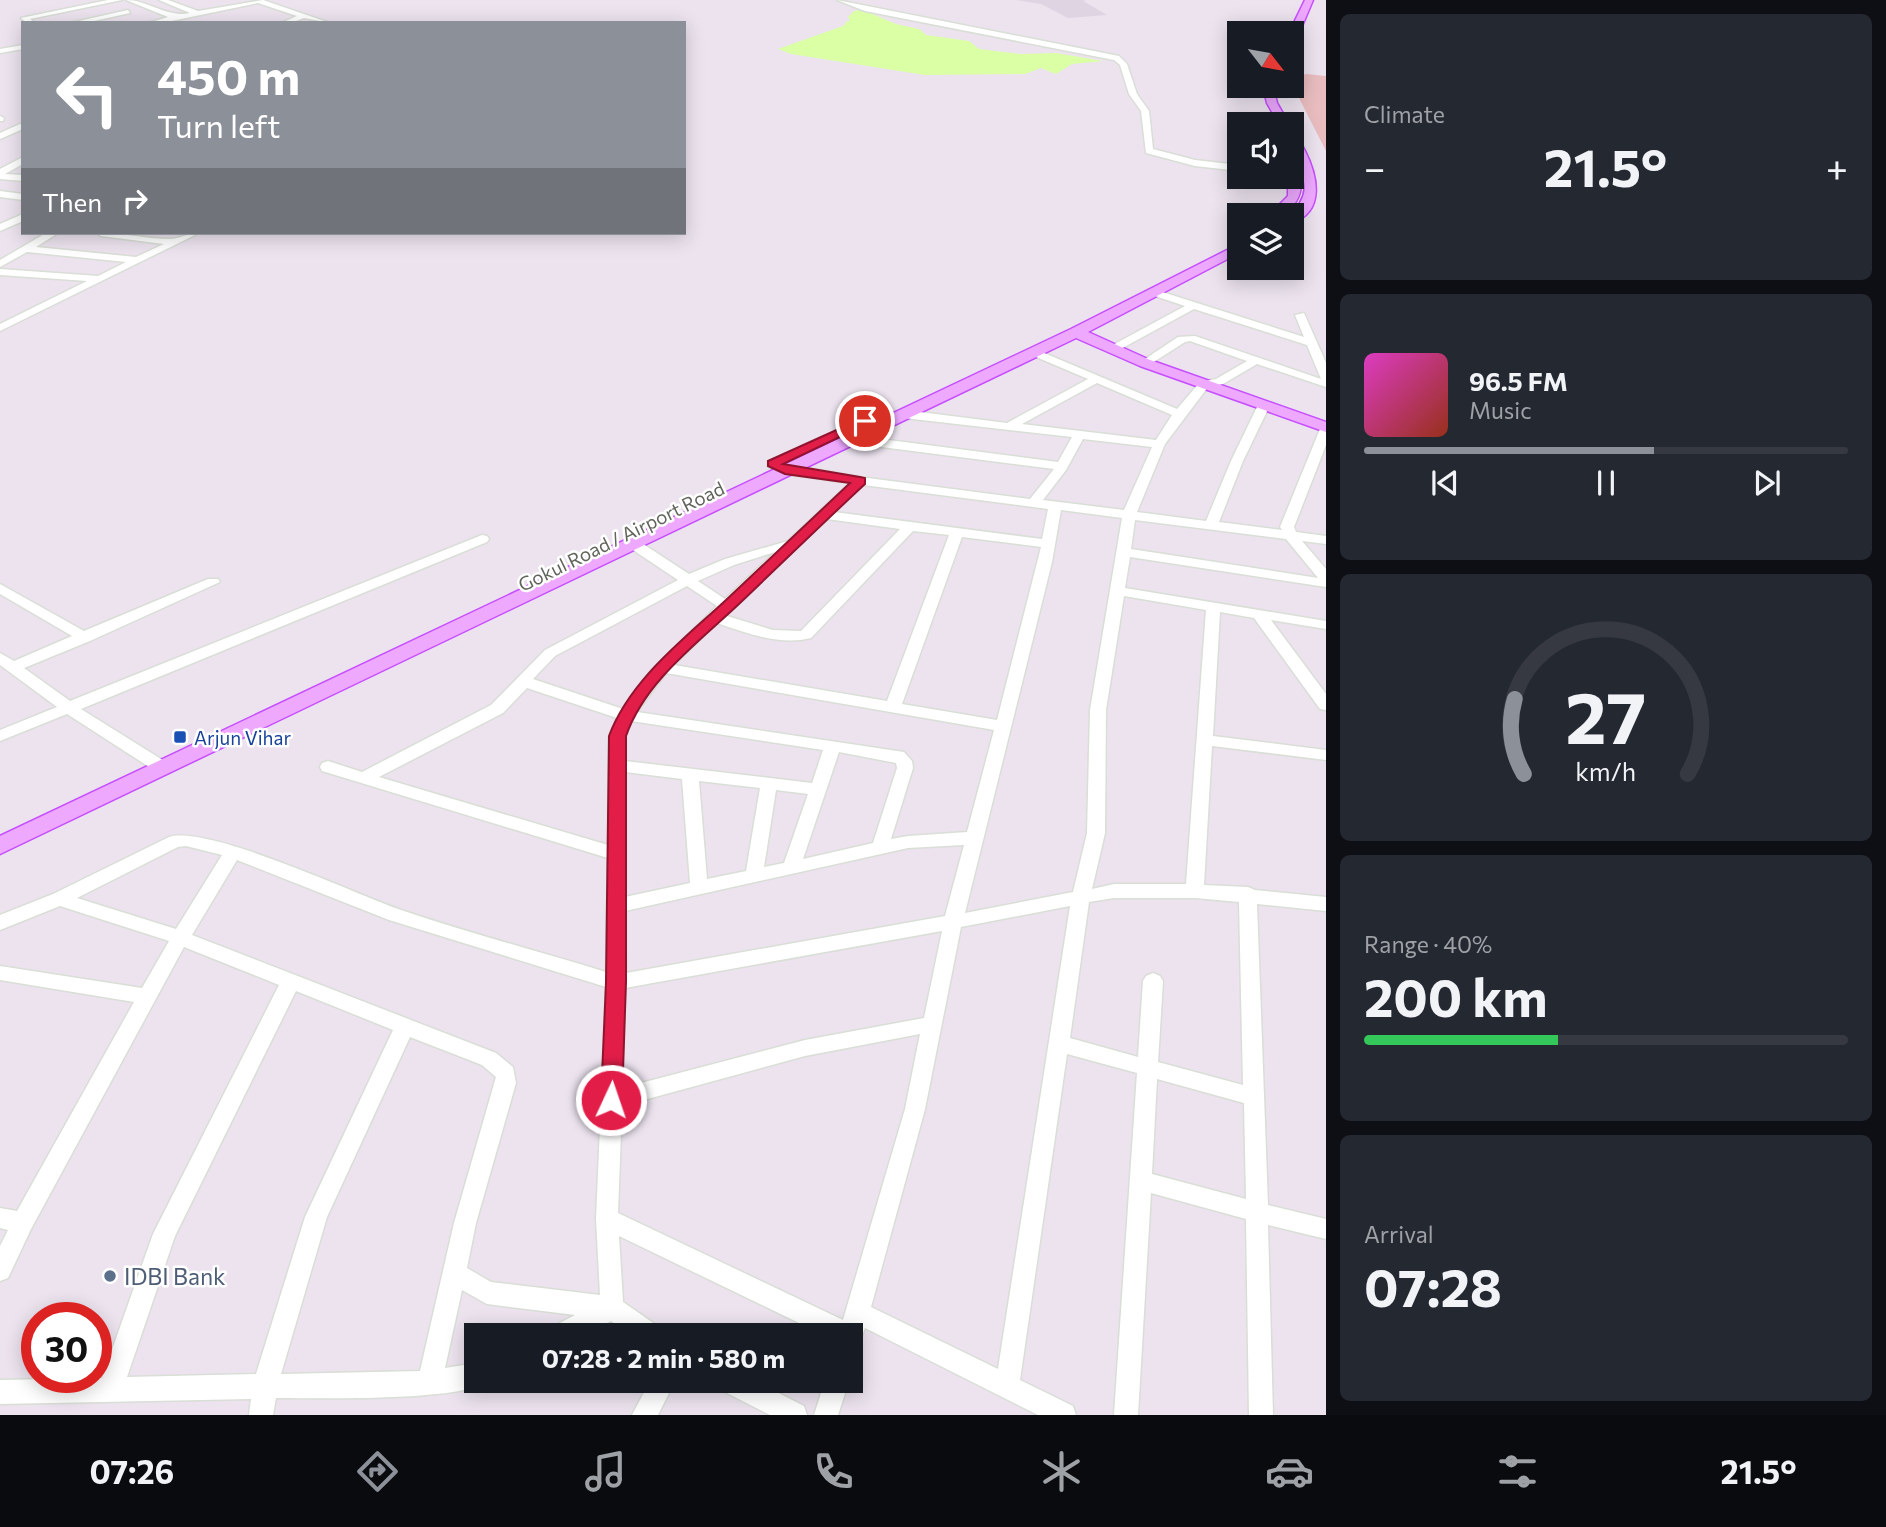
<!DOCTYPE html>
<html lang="en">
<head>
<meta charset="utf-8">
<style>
	body { margin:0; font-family:Commissioner,sans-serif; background:#242831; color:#f1f3f6; height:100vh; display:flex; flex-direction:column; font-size:26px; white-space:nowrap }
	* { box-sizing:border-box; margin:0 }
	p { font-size:23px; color:#9ea1a6 }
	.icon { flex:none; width:38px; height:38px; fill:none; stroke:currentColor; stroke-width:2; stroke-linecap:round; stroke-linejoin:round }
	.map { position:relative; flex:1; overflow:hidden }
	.sheet { display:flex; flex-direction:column; gap:14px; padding:14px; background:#0d0f14; width:560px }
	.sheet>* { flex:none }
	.banner { position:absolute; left:21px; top:21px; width:665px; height:214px; border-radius:0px; box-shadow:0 4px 18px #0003; background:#8c9099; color:#fff; overflow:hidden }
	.needle { width:46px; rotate:121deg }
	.controls { position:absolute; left:1227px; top:21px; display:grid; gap:14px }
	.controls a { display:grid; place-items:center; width:77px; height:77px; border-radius:0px; background:#171b24; box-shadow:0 4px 18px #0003; font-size:35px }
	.speed { position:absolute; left:21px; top:1302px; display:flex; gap:14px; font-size:35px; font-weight:700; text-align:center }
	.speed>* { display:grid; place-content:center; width:91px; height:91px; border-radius:50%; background:#171b24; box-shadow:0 4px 18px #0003; line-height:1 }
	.speed .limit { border:10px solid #d22; background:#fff; color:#111 }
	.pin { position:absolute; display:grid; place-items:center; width:60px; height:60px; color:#fff; margin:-30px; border:4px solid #fff; border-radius:50%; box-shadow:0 2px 7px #0007 }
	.me { position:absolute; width:77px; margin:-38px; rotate:3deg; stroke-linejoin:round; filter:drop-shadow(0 0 5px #0008) }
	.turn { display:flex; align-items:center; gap:24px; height:147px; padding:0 21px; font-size:32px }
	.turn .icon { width:91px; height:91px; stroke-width:2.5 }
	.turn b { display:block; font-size:49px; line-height:60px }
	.then { display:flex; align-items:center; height:66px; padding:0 21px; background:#0003; gap:14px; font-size:26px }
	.big { font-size:52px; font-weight:700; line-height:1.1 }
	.sheet .card { flex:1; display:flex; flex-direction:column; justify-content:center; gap:10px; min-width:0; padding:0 24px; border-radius:10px; background:#242831 }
	.sheet .dial { align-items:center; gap:0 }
	.dial svg { height:182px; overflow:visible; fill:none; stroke:#363941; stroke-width:7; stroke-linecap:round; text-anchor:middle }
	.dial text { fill:#f1f3f6; stroke:none }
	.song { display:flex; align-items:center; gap:21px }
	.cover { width:84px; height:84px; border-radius:10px; background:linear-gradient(135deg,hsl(310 70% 55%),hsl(10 70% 35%)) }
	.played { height:7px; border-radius:4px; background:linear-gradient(90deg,#8c9099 60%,#363941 60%) }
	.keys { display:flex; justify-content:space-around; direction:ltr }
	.heat { display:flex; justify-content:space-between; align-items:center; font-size:38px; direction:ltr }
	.charge { height:10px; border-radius:5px; background:linear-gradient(90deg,#34c759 40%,#363941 0) }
	.trip { position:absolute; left:464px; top:1323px; width:399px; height:70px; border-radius:0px; background:#171b24; box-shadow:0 4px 18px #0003; font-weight:700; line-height:70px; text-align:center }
	.tabs { display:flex; height:112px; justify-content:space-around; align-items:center; background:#090b0e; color:#9ea1a6 }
	.tabs .icon { width:49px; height:49px }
	.tabs .active { color:#8c9099 }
	.tabs b { font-size:32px; color:#f1f3f6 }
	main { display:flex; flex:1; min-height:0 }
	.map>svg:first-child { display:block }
	.education { fill:#ded4e2 }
	.green { fill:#e9bdbf }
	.water { fill:#daffa4 }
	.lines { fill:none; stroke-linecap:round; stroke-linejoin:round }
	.minor-casing { stroke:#d9ded6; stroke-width:3 }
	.major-casing { stroke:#c74efe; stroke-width:3 }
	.minor { fill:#fff; fill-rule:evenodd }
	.major { fill:#eea9ff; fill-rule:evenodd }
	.route { fill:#e11d48; stroke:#92132f; stroke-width:2 }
	.transit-dot { fill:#1a4fb4; stroke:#fff; stroke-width:2.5 }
	.service-dot { fill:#5c6f8a; stroke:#fff; stroke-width:2.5 }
	.labels { text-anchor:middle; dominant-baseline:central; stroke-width:5; stroke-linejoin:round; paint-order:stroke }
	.street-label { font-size:19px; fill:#60655b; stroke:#fff }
	.transit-label { font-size:19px; fill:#164399; stroke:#fff; text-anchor:start }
	.near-service-label { font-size:23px; fill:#4e5e75; stroke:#fff; text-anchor:start }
</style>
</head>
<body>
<main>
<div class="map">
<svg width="1326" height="1415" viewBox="0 0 1326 1415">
	<rect width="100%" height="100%" fill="#ece3ef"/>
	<path class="education" d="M1016 0H1086L1083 1 1107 15 1068 18 1041 4Z"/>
	<path class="green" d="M1306 74 1326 76V151L1297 94V76Z"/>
	<path class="water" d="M863 10 896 24 919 29 926 35 969 41 979 49 1021 54 1056 53 1103 61 1072 64 1056 74 1041 68 1025 74 925 75 791 54 778 49 843 26 846 24 845 22 850 21 848 17 854 11Z"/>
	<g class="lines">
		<defs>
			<path id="minor" d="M108 0H122L30 19 35 23H27L21 18Z
				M126 0C149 0 166 18 190 13L159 0H168L198 11 263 0 330 23 304 18 291 23H281L297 16 258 3 162 23H148L168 17Z
				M837 0 1119 56 1127 64 1137 94 1149 111 1153 149 1195 160 1239 165V171L1195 166 1146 153 1141 111 1129 94 1120 65 1114 60 865 11Z
				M128 10 130 13 85 23H70Z
				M23 45V49L0 53V49Z
				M0 116 4 118 3 121H0Z
				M20 124H23V129L0 139V133Z
				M21 158 23 164 5 174 23 175V181L0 179V169Z
				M0 191 23 194V200L0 197Z
				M23 214V221L0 231V224Z
				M46 233H58L36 247 136 257 164 244 101 236 96 233C121 232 146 239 171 239 181 238 188 233 199 233L0 331V324L87 281 0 275V269L98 276 126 262 27 252 0 267V260Z
				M1156 290 1304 337 1295 315 1304 313 1326 363V387L1257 364 1223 384 1208 387 1165 444 1137 512 1206 521 1231 461 1258 405 1264 401 1270 405 1243 461 1219 522 1282 530 1280 527 1320 429 1326 425V445L1294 527 1296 532 1326 536V544L1302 541 1326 569V587L1130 557 1125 588 1326 621V629L1271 620 1326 694V710L1320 709 1254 618 1220 612 1213 736 1326 750V760L1212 746 1204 885 1248 887 1255 890 1326 897V911L1257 904 1268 1205 1326 1219V1239L1268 1225 1273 1415H1249L1246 1219 1151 1193 1138 1415H1114L1137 1073 1067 1054 1020 1380 1073 1406 1076 1415H1038L865 1328 858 1346 850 1349V1335H824L619 1236 623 1302 659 1327 663 1335H631L611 1321 583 1335H548L552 1327 575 1315 487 1304 462 1290 445 1368 476 1363V1381H486C466 1402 311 1398 276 1398L273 1415H249L251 1399 0 1404V1380L102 1378 153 1234 279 985 184 947 31 1229 8 1278 0 1281V1246L8 1230 0 1228V1208L17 1211 134 1002 0 980V966L142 988 169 941 60 906 0 930V915L53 894 169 837C209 825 355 894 401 910 469 933 538 951 606 972L608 858 322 771 320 767 322 763 328 761 362 772 491 705 545 650 678 580 627 546 625 543 627 540H637L689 574 725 559 788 541 850 483 785 474 768 467V461L860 477 1030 499 1054 469 850 443 844 439 850 435 1058 462 1072 437 904 418 898 414 904 410 1007 423 1088 379 1029 354V350H1037L1177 409 1200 382 1216 379 1247 361 1190 341 1185 342 1149 365 1139 363 1178 337 1195 336 1321 379 1307 345 1194 309 1117 351H1109V347L1185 306 1152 295 1151 293ZM1097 383 1172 415 1156 440 1022 424ZM1083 439 1152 447 1124 510 1043 500 1066 470ZM863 485 1048 509 1042 539 834 512ZM1061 510 1122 518 1090 710 1087 833 1073 892 965 913 1052 562ZM827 519 900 529 801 631 773 630 724 615ZM1135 520 1286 539 1318 578 1131 549ZM913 531 949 535 887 701 674 665 717 623C746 633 780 646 811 638ZM962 537 1041 547 997 720 902 704ZM775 552 725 599 698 581 734 565ZM687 586 717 606 650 672 623 709 533 679 555 656ZM1124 596 1206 610 1186 884H1114L1092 889 1105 833 1106 710ZM666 673 994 730 967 832 908 836 891 839 913 768 912 761 904 752 637 712ZM527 688 617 718 609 736 608 845 379 777 503 713ZM631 721 823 750 812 783 625 761V736ZM839 752 896 763 897 768 873 843 803 859ZM625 772 682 779 690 883 625 897ZM699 781 760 788 746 871 707 879ZM776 790 808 794 784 863 764 867ZM964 845 945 916 626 973 625 911 908 848ZM186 846 222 855 176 929 77 898 178 847ZM237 860 389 920 606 987 596 1219 600 1295 491 1282 467 1268 476 1223 516 1083 513 1067 496 1053 192 935ZM1114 898H1195L1239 902 1243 1085 1158 1062 1163 981 1160 976 1153 973 1146 976 1143 981 1138 1057 1070 1038 1089 902ZM1070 906 998 1369 871 1307 925 1109 961 927ZM942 931 924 1018 805 1040 622 1088 625 988ZM296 991 393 1030 305 1217 256 1374 127 1377 175 1236ZM920 1034 905 1109 843 1320 618 1213 622 1106 805 1056ZM410 1037 482 1065 496 1077 454 1223 420 1371 281 1374 327 1217ZM1157 1079 1244 1103 1246 1199 1152 1174Z
				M482 535 487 536 489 539 487 542 81 709 169 764 171 768 169 772H157L67 714 0 741V730L57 707 0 665V653L14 661 72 636 0 594V584L84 631 208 579H218L220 582 90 641 24 668 70 701Z
				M650 1381H675L658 1415H632Z
				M718 1381H755L804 1406 807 1415H770L721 1390Z
				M825 1381H849L838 1415H814Z"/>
			<path id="major" d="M1305 0H1313L1297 38 1292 41 1289 33Z
				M1263 86H1273L1277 103 1289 124H1279L1267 103Z
				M1292 134C1299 137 1301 144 1305 151 1317 175 1326 211 1292 223V215H1289C1324 185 1289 166 1292 134Z
				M1292 166 1296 167C1306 187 1300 202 1283 215H1269L1288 196V177H1292Z
				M1239 244V253L1088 332 1150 360 1326 422V432L1140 366 1076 338 0 854V836L1071 329Z"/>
		</defs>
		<use href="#minor" class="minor-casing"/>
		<use href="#major" class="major-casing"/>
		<use href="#minor" class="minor"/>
		<use href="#major" class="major"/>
	</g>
	<path class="route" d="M865 417 869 418V423L783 464 860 477 865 478V484C823 523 782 563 740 603 699 642 645 681 626 736V982L622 1100 619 1106 611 1109 604 1106 601 1100 606 982 609 736C630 680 683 640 726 600 767 561 809 522 850 483L785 474 768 466V461Z"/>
	<rect class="transit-dot" x="173" y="730" width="14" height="14" rx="3.5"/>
	<circle class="service-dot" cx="110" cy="1276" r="7"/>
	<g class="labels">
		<g class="street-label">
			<text transform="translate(621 536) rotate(-26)">Gokul Road / Airport Road</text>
		</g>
		<g class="transit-label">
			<text x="194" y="737">Arjun Vihar</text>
		</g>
		<g class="near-service-label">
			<text x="124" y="1276">IDBI Bank</text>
		</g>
	</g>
</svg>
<div class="controls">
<a><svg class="needle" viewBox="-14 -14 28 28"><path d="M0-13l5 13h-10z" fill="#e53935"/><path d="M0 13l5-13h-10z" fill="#9ea1a6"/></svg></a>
<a><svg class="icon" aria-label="sound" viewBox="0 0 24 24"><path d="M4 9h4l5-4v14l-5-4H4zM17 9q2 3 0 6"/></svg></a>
<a><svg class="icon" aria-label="layers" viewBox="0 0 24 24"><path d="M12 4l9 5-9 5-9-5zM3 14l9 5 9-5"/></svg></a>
</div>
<div class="speed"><div class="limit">30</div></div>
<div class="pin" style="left:865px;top:421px;background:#d93025"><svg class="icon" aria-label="arrive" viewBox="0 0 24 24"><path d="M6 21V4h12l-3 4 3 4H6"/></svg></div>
<svg class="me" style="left:611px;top:1100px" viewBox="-20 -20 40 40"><circle r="17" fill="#e11d48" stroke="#fff" stroke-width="3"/><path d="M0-11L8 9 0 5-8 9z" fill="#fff"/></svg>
<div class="trip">07:28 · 2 min · 580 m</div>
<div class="banner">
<div class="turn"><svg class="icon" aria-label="left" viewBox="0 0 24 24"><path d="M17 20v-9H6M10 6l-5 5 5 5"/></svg><div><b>450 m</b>Turn left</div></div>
<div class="then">Then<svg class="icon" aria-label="right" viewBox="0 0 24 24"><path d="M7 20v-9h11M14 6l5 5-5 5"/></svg></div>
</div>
</div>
<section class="sheet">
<div class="card"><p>Climate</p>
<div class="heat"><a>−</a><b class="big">21.5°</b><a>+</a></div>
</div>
<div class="card">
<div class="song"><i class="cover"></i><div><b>96.5 FM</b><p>Music</p></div></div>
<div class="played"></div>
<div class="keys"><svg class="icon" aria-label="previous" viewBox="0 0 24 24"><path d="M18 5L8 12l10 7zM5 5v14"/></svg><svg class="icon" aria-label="pause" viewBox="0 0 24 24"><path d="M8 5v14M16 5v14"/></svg><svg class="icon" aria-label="next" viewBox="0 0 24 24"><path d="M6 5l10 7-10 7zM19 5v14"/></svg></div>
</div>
<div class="card dial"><svg viewBox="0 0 100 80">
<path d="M14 69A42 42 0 1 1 86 69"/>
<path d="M14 69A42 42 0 0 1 10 36" stroke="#8c9099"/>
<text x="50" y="56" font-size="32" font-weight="700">27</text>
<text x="50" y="72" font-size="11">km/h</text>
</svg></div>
<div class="card"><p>Range · 40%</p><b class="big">200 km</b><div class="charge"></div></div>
<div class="card"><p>Arrival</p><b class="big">07:28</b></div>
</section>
</main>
<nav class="tabs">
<b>07:26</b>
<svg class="icon active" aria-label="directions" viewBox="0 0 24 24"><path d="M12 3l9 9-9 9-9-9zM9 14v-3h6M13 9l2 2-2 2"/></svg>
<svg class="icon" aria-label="music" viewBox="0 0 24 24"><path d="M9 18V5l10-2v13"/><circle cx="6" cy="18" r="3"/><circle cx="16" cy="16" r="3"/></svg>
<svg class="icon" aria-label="phone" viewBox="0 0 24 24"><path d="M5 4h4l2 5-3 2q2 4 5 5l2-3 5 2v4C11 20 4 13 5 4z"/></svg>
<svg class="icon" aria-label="climate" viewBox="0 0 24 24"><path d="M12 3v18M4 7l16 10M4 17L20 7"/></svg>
<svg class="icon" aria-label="car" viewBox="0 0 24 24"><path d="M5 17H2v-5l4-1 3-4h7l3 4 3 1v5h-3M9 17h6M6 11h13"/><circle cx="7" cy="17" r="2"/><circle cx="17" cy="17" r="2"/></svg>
<svg class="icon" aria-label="filters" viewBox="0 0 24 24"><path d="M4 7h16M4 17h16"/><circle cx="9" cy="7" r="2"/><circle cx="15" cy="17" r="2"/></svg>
<b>21.5°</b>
</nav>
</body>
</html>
